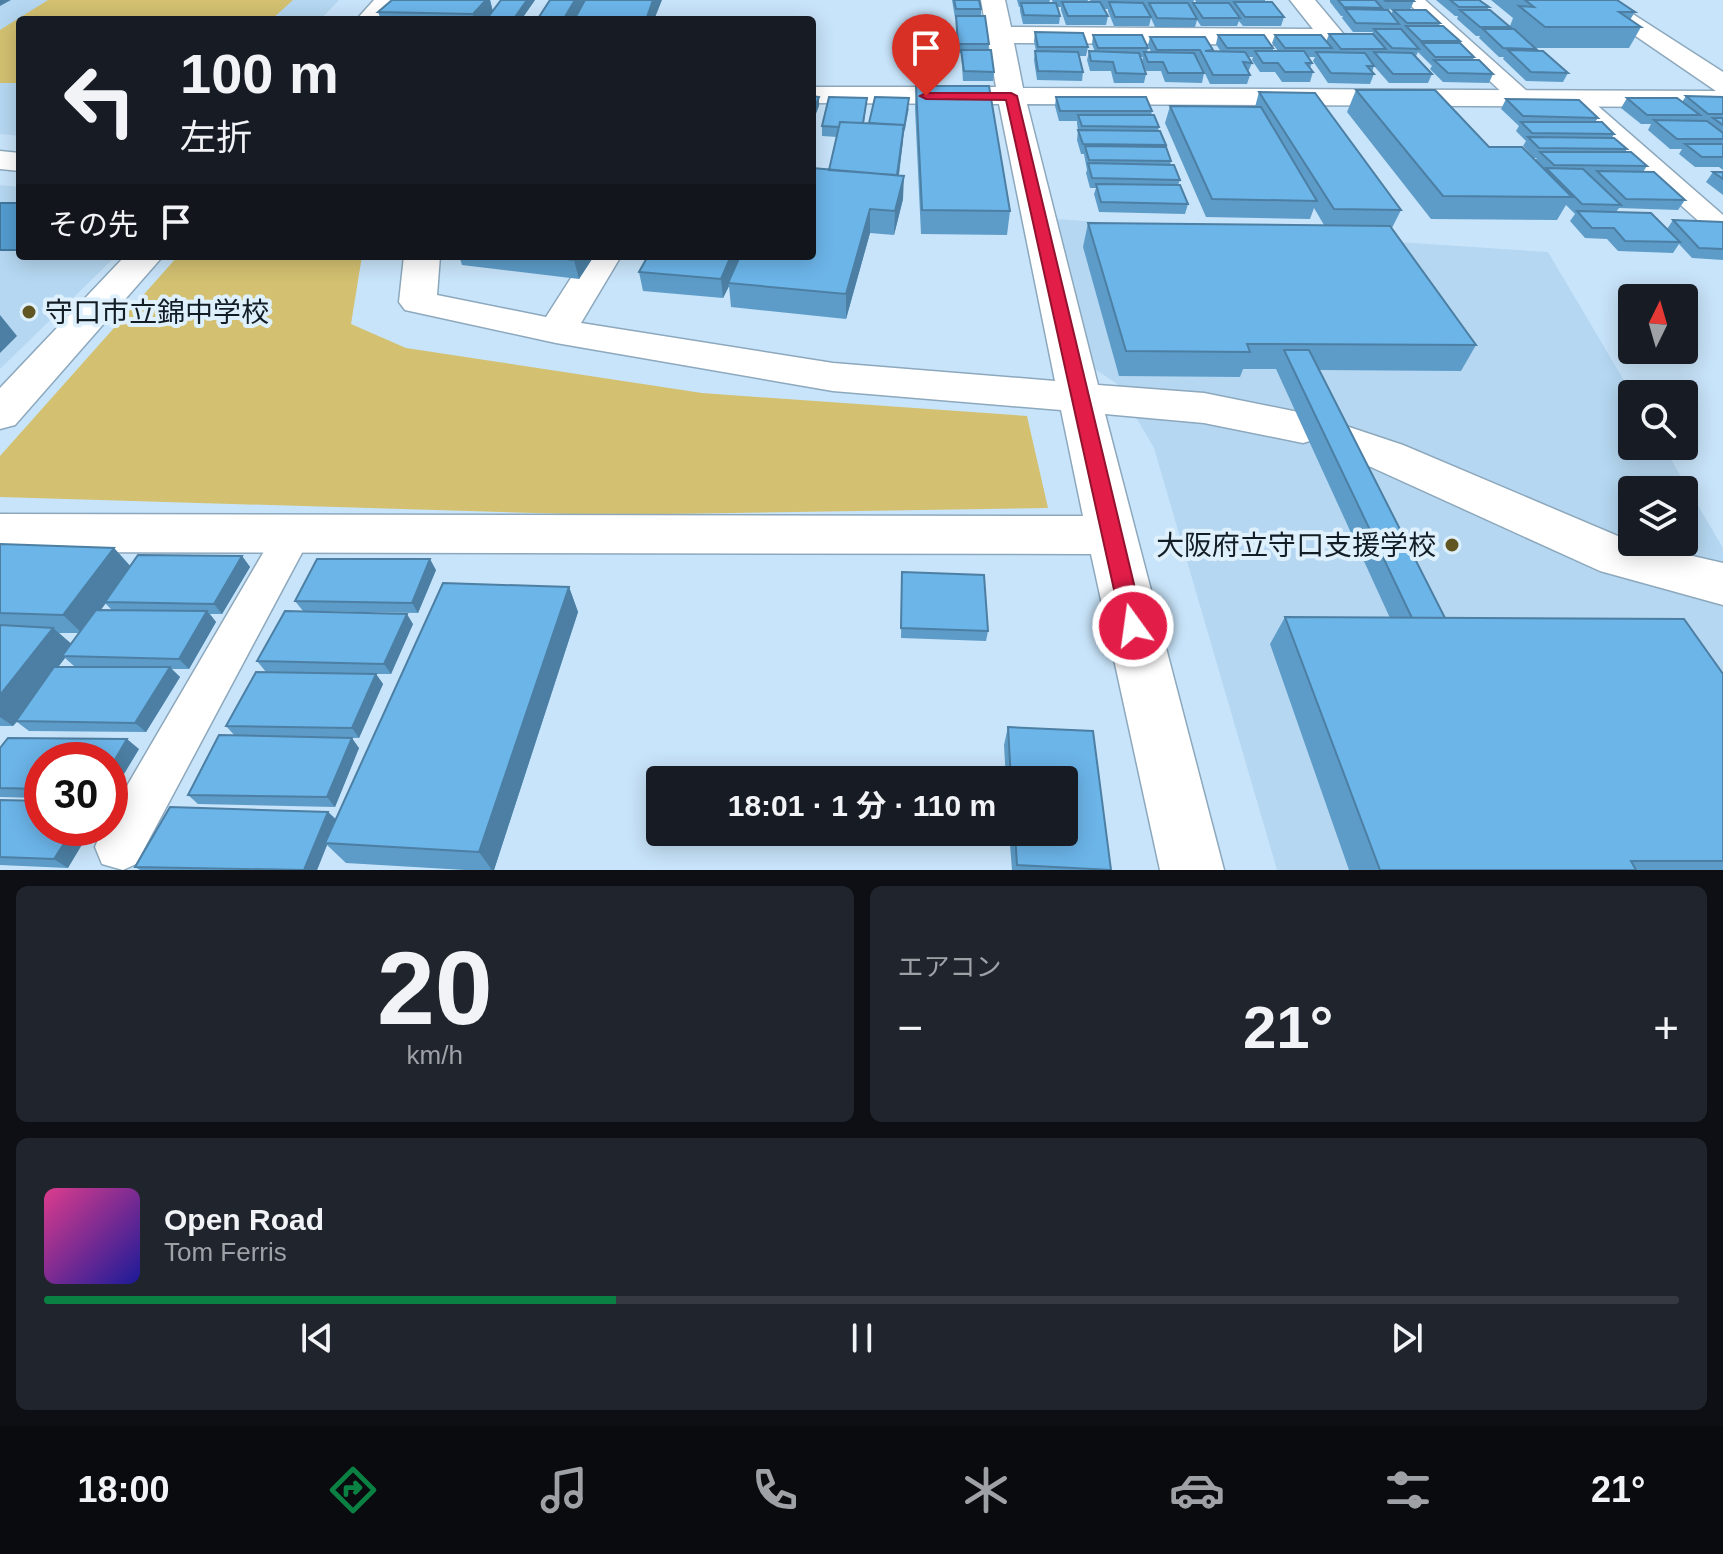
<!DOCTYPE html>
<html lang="ja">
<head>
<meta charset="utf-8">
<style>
	body { margin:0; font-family:Helvetica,"Noto Sans JP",sans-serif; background:#20242c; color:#f1f3f6; height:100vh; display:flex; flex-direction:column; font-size:30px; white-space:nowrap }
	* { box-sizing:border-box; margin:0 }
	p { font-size:26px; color:#9ea1a6 }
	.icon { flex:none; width:44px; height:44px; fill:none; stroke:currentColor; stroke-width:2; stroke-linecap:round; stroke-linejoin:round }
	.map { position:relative; height:870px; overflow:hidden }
	.drawer { display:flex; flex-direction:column; gap:16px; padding:16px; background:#0d0f14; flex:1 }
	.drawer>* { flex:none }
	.banner { position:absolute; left:16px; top:16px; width:800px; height:244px; border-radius:8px; box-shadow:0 4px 20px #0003; background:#171b24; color:#f1f3f6; overflow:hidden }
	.needle { width:52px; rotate:5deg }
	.tools { position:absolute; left:1618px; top:284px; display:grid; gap:16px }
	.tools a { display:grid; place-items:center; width:80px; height:80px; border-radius:8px; background:#171b24; box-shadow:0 4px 20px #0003; font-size:40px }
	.speed { position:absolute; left:24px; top:742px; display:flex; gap:16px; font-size:40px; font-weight:700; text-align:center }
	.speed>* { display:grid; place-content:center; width:104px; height:104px; border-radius:50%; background:#171b24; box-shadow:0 4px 20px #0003; line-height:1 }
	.speed .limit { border:12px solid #d22; background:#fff; color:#111 }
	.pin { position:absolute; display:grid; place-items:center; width:68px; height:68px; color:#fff; margin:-82px -34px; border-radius:50% 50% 50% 0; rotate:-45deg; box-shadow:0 0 8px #0007 }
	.pin .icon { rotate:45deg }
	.me { position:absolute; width:88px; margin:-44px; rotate:346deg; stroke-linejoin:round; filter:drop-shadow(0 0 6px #0008) }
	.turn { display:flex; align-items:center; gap:28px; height:168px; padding:0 32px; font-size:36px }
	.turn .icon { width:104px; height:104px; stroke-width:2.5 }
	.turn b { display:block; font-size:56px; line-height:68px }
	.then { display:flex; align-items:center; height:76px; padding:0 32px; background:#0003; gap:16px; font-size:30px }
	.big { font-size:60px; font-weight:700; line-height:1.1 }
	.drawer .card { flex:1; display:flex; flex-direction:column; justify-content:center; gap:12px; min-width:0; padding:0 28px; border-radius:12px; background:#20242c }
	.drawer .dial { align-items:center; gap:0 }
	.dial b { font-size:104px; line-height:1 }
	.song { display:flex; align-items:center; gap:24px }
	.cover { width:96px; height:96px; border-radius:12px; background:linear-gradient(135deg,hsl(330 70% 55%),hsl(240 70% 35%)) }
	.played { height:8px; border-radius:4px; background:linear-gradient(90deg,#0b8043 35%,#363941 35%) }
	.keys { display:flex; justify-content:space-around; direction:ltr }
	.heat { display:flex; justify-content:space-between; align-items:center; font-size:44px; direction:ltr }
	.drawer .tiles { flex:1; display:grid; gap:16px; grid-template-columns:1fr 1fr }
	.card:last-child { grid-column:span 2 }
	.trip { position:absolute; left:646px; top:766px; width:432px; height:80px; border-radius:8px; background:#171b24; box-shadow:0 4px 20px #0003; font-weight:700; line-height:80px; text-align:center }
	.tabs { display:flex; height:128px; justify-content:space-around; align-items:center; background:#090b0e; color:#9ea1a6 }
	.tabs .icon { width:56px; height:56px }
	.tabs .on { color:#0b8043 }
	.tabs b { font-size:36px; color:#f1f3f6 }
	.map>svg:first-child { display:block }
	.built { fill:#b5d7f1; fill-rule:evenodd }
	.green { fill:#d3c171 }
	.water { fill:#539ccf; stroke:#40769c; stroke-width:2 }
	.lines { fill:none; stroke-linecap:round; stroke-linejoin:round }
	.service-casing { stroke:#8da8bc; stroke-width:3 }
	.minor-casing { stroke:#8da8bc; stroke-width:3 }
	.service { fill:#fff; fill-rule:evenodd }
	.minor { fill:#fff; fill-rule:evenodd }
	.wall { fill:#5d9cc8; fill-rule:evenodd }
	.shaded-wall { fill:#4c7fa3 }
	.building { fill:#6cb5e9; stroke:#4c7fa3; stroke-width:2 }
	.route { fill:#e11d48; stroke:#92132f; stroke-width:2 }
	.poi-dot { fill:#615622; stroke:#dff0fd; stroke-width:3 }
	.labels { text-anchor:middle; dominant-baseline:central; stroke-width:8; stroke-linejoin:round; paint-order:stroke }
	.poi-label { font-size:28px; fill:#131d25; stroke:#dff0fd; text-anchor:start }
</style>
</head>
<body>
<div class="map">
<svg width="1723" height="870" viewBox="0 0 1723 870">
	<rect width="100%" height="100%" fill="#c8e4fa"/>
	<path class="built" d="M0 0H339L320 20H20V136L0 134Z
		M0 185 20 187V256H116L0 369Z
		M1055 219 1548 252 1632 394V446H1663L1723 548V870H1277L1154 448 1116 383 1090 366ZM1632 490H1684V542H1632Z"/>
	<path class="green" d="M48 0H293L271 20H20V83H0V30Z
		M178 256H362L351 324 406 348 702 393 1027 416 1048 508 603 515 0 497V456Z"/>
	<path class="water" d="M0 203H20V250H0Z"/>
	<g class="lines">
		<defs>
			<path id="service" d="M1405 0H1425L1529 93 1532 98 1529 103H1513Z
				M1575 91 1583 93 1723 215V236L1713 234 1567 103 1564 98Z
				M293 519 306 524 312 534 136 864 123 870 102 864 95 847 102 830 110 828V815L280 524Z"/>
			<path id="minor" d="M374 0H399L381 20H356Z
				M981 0H1005L1011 27 1313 29 1290 0H1315L1346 37 1342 42 1333 45 1014 43 1023 88 1716 91 1583 0H1611L1723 72V107L1027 104 1098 385 1204 393 1303 413 1318 417 1323 425 1334 422 1403 445 1632 542 1723 563V605L1600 571 1371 467 1318 449 1313 440 1303 443 1204 423 1105 414 1224 870H1160L1091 554 0 552V514L1083 516 1061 410 833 391 556 343 405 310 399 302 404 256H440L437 295 546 317 585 256H621L581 323 833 363 1055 381 999 104 812 103V87H996Z
				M0 151 20 153V171L0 169Z
				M125 256H163L15 425 0 429V388Z"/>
		</defs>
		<use href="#service" class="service-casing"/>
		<use href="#minor" class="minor-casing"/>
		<use href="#service" class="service"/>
		<use href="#minor" class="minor"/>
	</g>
	<path class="wall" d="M490 0 493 11 535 0 521 20H381L378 12Z
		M952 0H979L981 9V16L989 44 988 50 994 72 993 81H963L961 53H958L956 18H955Z
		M1017 0H1050L1049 3H1053L1052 0H1088L1087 2H1091L1090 0H1194L1193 3H1197L1195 0H1265V2L1284 17 1281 26H1243L1239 21 1237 26H1201L1197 20 1195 27H1155L1151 18 1149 26H1114L1108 11V9H1104L1108 16 1106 25H1066L1061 10V7H1057L1060 16 1059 24H1023L1020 11V7H1019Z
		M1330 0H1413L1414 1 1410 10 1382 9 1381 10 1391 15 1393 10 1440 23 1439 26 1460 41 1459 43 1474 57 1473 60 1493 74 1489 83 1443 82 1430 69 1432 66 1418 52 1419 50 1416 56 1432 74 1428 83H1389L1374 66 1372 72 1374 74 1370 84 1328 83 1313 61 1315 57H1308L1312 63 1310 68 1313 72 1310 82H1282L1275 72H1260L1252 60 1253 57H1248L1252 63 1248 72 1250 75 1247 84H1210L1198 59 1204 73 1202 83 1165 82 1161 71H1146L1142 61 1143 57H1140L1146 74 1144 83H1114L1111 71H1090L1087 60 1089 51 1095 52 1092 44 1093 35 1148 48 1147 52H1151L1148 45 1150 37 1213 51 1221 52 1216 44 1218 35 1273 48V51H1278L1272 43 1275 35 1326 42 1329 34H1372L1373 32H1353L1342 18 1343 16H1341L1330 2Z
		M1436 0H1479L1489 7 1487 10 1510 26 1513 18 1491 0H1617L1635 12 1630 20 1641 27 1629 48H1535L1536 49 1535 51 1568 73 1563 82 1526 81 1503 59 1504 57H1499L1479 38 1480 36H1476L1457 19 1458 16H1455Z
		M1035 32 1088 47 1086 56H1079L1083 72 1082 81 1037 80 1034 60 1035 51H1036L1034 41Z
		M916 86 1010 211 1007 235 921 234 915 108Z
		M1356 90 1489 147 1535 160 1537 158H1534L1523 146 1526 141 1516 131 1519 126 1501 109 1506 99 1598 118 1595 122 1614 134 1612 138 1627 149 1625 152 1647 166 1643 172 1685 200 1678 210 1619 208 1616 212 1667 229 1673 220 1723 222V260L1692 258 1679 244 1673 253 1618 251 1607 239 1585 238 1570 221 1575 214 1566 205 1557 220 1431 219 1347 112Z
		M1259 92 1401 210 1392 228 1476 345 1461 371 1319 370 1445 618 1723 674V870H1349L1270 644 1285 617 1390 618 1276 369H1243L1240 377 1119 376 1083 247 1088 223 1324 225 1314 208 1310 219 1206 217 1165 123 1170 106 1255 107Z
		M1686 96 1723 97V170L1719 167H1695L1679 154 1682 149H1670L1648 130 1651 124H1641L1621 108 1627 98 1682 102Z
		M1056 97 1152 111 1151 115 1159 127 1158 131 1166 145V148L1171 161 1170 165 1180 180 1178 185 1188 204 1185 214 1099 212 1094 194 1096 188H1090L1086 173 1087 170 1084 154H1081L1077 140 1078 130 1077 124V121H1059L1055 106Z
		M867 98 864 123H869L909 108 903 138 899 176 903 199 894 235 870 233 846 319 731 307 729 286 723 298 643 291 639 272 812 256 837 137 822 136V126Z
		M1713 172H1723V195L1706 182Z
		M459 256H594L579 279 462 265Z
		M0 544 114 548 130 566 242 556 250 567 222 614H210L216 622 189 669H171L180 677 146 732 29 731 17 722 13 726H0ZM105 603 112 610H100ZM59 633H79L71 644ZM65 658 74 666 107 667H58Z
		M436 570 418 613 303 611 295 601Z
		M902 572 988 631 986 641 901 638Z
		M569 587 578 612 494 870H465L346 863 327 845 317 870H140L135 867 328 812 336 819Z
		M413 624 391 674H376L383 684 359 738 237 736 359 748 335 807 198 804 188 795 235 736 226 726 266 672 257 661Z
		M1008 727 1093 731 1111 870H1012L1009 832H1064V780H1006L1004 745Z
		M0 748 139 749 110 797V760H42V798L0 797Z
		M0 800 68 868 0 865Z"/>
	<path class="shaded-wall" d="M0 0H11L0 6Z
		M479 0H490L493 13 486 20H474L473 14Z
		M527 0H535L521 20H513Z
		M575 0H588L576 20H563Z
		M653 0H662L654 20H646Z
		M819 97V106L812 124V114Z
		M904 125 903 142 896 194 897 176Z
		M904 176 903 199 894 235 895 211Z
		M870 209V233L846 319V294Z
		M577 256H594L579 279 574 260Z
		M731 256H741L728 283 729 286 723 298 721 279Z
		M0 315 17 336 0 353Z
		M114 548 132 568 83 634 63 615Z
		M242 556 250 567 222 614 214 604Z
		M430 559 436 570 418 613 412 603Z
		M569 587 578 612 494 870H492L479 852Z
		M207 611 216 622 189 669 179 659Z
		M407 614 413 624 391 674 384 664Z
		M53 628 74 646 62 656 65 658 13 726 0 717V695Z
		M170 667 180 677 146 732 135 723Z
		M376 674 383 684 359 738 352 728Z
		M352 738 359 748 335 807 327 797Z
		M127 739 139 749 110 797V768Z
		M328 812 337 821 325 843 327 845 317 870H304Z
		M74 828H92L68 868 54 859Z"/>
	<path class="building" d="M392 0H486L473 14 378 12Z
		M501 0H527L513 20H486Z
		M550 0H575L563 20H537Z
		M585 0H653L646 20H574Z
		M954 0H979L981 9H956Z
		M1338 0H1375L1382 8 1344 7Z
		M1384 0H1413L1414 1H1386Z
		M1450 0H1479L1489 7H1459Z
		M1525 0H1617L1635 12H1619L1641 27H1545L1519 6 1534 7Z
		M1062 2H1100L1108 16H1068Z
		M1109 2 1143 3 1151 17H1115Z
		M1234 2H1272L1284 17H1245Z
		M1021 3H1056L1060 16 1024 15Z
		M1149 3H1188L1197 19 1157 18Z
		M1193 3H1229L1240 18H1203Z
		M1345 9 1388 10 1399 24 1356 23Z
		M1393 10H1426L1440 23H1407Z
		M1460 10H1490L1510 27H1480Z
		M956 16H985L989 44H958Z
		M709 17 767 18 766 20H708Z
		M1406 26H1443L1460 41H1421Z
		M1374 29H1401L1419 49 1392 48Z
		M1483 29H1514L1536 49 1503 48Z
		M1035 32 1083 33 1088 47H1038Z
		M1329 34H1373L1386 49H1341Z
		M1093 35H1142L1148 48H1098Z
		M1218 35H1264L1273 48H1227Z
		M1275 35H1321L1332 48H1285Z
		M1150 37H1205L1213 50 1205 51 1245 52 1252 63 1243 62 1250 75H1213L1200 50H1157Z
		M1422 43H1460L1474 57H1435Z
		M961 50H991L994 72 964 71Z
		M1508 50 1543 51 1568 73 1531 72Z
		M1035 51 1078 52 1083 72 1038 71Z
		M1089 51 1139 53 1146 74 1116 73 1113 62 1091 61Z
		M1255 51H1304L1312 63H1306L1313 72H1285L1278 63H1263Z
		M1144 52 1194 53 1204 73H1168L1163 62H1148Z
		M1316 52 1365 53 1374 66H1367L1374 74 1331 73Z
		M1374 52 1412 53 1432 74H1393Z
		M1434 60H1479L1493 74 1448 73Z
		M916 86H989L1010 211 922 210Z
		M1356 90H1435L1489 147H1522L1572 197 1443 196Z
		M1259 92 1315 93 1401 210 1334 209Z
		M812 96 819 97 812 114Z
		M1686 96 1723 97V114H1708Z
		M829 97 867 98 863 123 840 122 839 127 822 126Z
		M875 97 909 98 904 129H903L904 125 869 123Z
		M1056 97H1146L1152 111H1060Z
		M1627 98H1677L1700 115H1647Z
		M1506 99 1579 100 1598 118 1523 116Z
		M1170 106 1261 107 1317 201 1212 199Z
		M1078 115H1154L1159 127 1082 126Z
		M1713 118H1723V125Z
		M1654 120 1707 121 1723 133V139H1677Z
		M840 122 904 125 897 175 829 170Z
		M1521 122H1602L1614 134 1532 133Z
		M1078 130 1160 131 1166 145 1083 144Z
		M1528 137 1614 138 1627 149 1539 148Z
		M1685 144H1723V157H1702Z
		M1085 146 1166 147 1171 161 1089 160Z
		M1540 152H1631L1647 166 1554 165Z
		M1088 163 1174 165 1180 180 1092 178Z
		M812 168 904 176 895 211 870 209 846 294 728 283 740 256H812Z
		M1546 168 1583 169 1621 205 1582 204Z
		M1597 171 1654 172 1685 200 1626 199Z
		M1713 172H1723V179Z
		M1096 184 1180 185 1188 204 1101 202Z
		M1577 211 1651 213 1680 242 1625 241 1614 228H1592Z
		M1673 220 1723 222V249L1699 248Z
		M1088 223 1390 226 1476 345 1247 344 1250 352 1126 351Z
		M538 256H577L574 260Z
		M648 256H731L721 279 639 272Z
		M1284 350H1309L1445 618H1412Z
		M0 544 114 548 63 615 0 613Z
		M138 555 242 556 214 604 105 602Z
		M317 559H430L412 603 295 601Z
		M902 572 984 575 988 631 901 628Z
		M443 583 569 587 479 852 325 843Z
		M96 610 207 611 179 659 62 656Z
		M285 611 407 614 384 664 257 661Z
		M1285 617 1684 619 1723 674V861H1631L1636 870H1380Z
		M0 625 53 628 0 695Z
		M54 667H170L135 723 16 721Z
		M256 672 376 674 352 728 226 726Z
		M1008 727 1093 731 1111 870 1017 865 1015 832H1064V780H1011Z
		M219 735 352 738 327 797 188 795Z
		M8 738 127 739 110 768V760H42V789L0 788V748Z
		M0 800 42 801V828H74L54 859 0 857Z
		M170 807 328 812 304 870 135 867Z"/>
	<path class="route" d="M1011 93 1017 96 1144 626 1141 633 1133 636 1126 633 1122 626 1006 100 926 99 920 96 926 93Z"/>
	<g class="poi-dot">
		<circle cx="29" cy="312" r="8"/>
		<circle cx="1452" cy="545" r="8"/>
	</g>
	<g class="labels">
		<g class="poi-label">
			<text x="45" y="312">守口市立錦中学校</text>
			<text x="1436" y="545" text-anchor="end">大阪府立守口支援学校</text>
		</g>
	</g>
</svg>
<div class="tools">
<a><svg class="needle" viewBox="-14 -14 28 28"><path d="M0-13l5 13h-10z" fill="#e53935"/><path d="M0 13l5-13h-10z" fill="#9ea1a6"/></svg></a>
<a><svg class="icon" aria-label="search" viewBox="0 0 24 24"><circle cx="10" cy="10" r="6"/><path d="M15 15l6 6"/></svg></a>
<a><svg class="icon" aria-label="layers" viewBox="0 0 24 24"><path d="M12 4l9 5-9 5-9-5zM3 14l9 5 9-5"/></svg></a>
</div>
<div class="speed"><div class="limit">30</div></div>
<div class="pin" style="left:926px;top:96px;background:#d93025"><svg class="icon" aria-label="arrive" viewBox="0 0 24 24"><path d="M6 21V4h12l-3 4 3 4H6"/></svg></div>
<svg class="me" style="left:1133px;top:626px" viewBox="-20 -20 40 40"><circle r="17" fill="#e11d48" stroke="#fff" stroke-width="3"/><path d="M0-11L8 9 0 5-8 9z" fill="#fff"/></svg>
<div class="trip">18:01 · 1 分 · 110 m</div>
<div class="banner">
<div class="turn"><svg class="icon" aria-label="left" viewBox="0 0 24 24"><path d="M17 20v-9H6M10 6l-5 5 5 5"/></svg><div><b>100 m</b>左折</div></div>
<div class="then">その先<svg class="icon" aria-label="arrive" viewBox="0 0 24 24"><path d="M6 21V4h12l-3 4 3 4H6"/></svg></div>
</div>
</div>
<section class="drawer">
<div class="tiles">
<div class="card dial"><b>20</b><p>km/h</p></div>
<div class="card"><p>エアコン</p>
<div class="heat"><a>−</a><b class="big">21°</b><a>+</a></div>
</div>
<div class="card">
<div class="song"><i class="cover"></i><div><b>Open Road</b><p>Tom Ferris</p></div></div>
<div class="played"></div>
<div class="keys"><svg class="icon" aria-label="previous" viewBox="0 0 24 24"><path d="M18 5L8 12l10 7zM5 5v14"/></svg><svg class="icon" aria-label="pause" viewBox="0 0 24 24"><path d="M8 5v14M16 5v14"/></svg><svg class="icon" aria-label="next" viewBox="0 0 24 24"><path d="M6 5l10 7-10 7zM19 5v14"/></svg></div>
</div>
</div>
</section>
<nav class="tabs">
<b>18:00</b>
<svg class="icon on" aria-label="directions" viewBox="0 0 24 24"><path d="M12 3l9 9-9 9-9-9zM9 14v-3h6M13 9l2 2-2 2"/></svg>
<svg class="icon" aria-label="music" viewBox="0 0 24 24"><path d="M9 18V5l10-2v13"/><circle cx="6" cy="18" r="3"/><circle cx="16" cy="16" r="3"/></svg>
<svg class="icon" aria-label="phone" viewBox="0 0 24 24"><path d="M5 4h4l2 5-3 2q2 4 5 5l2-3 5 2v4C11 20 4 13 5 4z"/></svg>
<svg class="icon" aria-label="climate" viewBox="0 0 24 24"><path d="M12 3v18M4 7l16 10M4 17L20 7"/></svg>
<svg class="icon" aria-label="car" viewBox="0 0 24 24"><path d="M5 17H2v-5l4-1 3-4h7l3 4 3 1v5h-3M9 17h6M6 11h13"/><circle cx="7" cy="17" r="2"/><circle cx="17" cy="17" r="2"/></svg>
<svg class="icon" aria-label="filters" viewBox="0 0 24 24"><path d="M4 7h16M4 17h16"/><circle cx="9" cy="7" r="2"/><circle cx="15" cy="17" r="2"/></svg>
<b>21°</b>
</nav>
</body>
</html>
